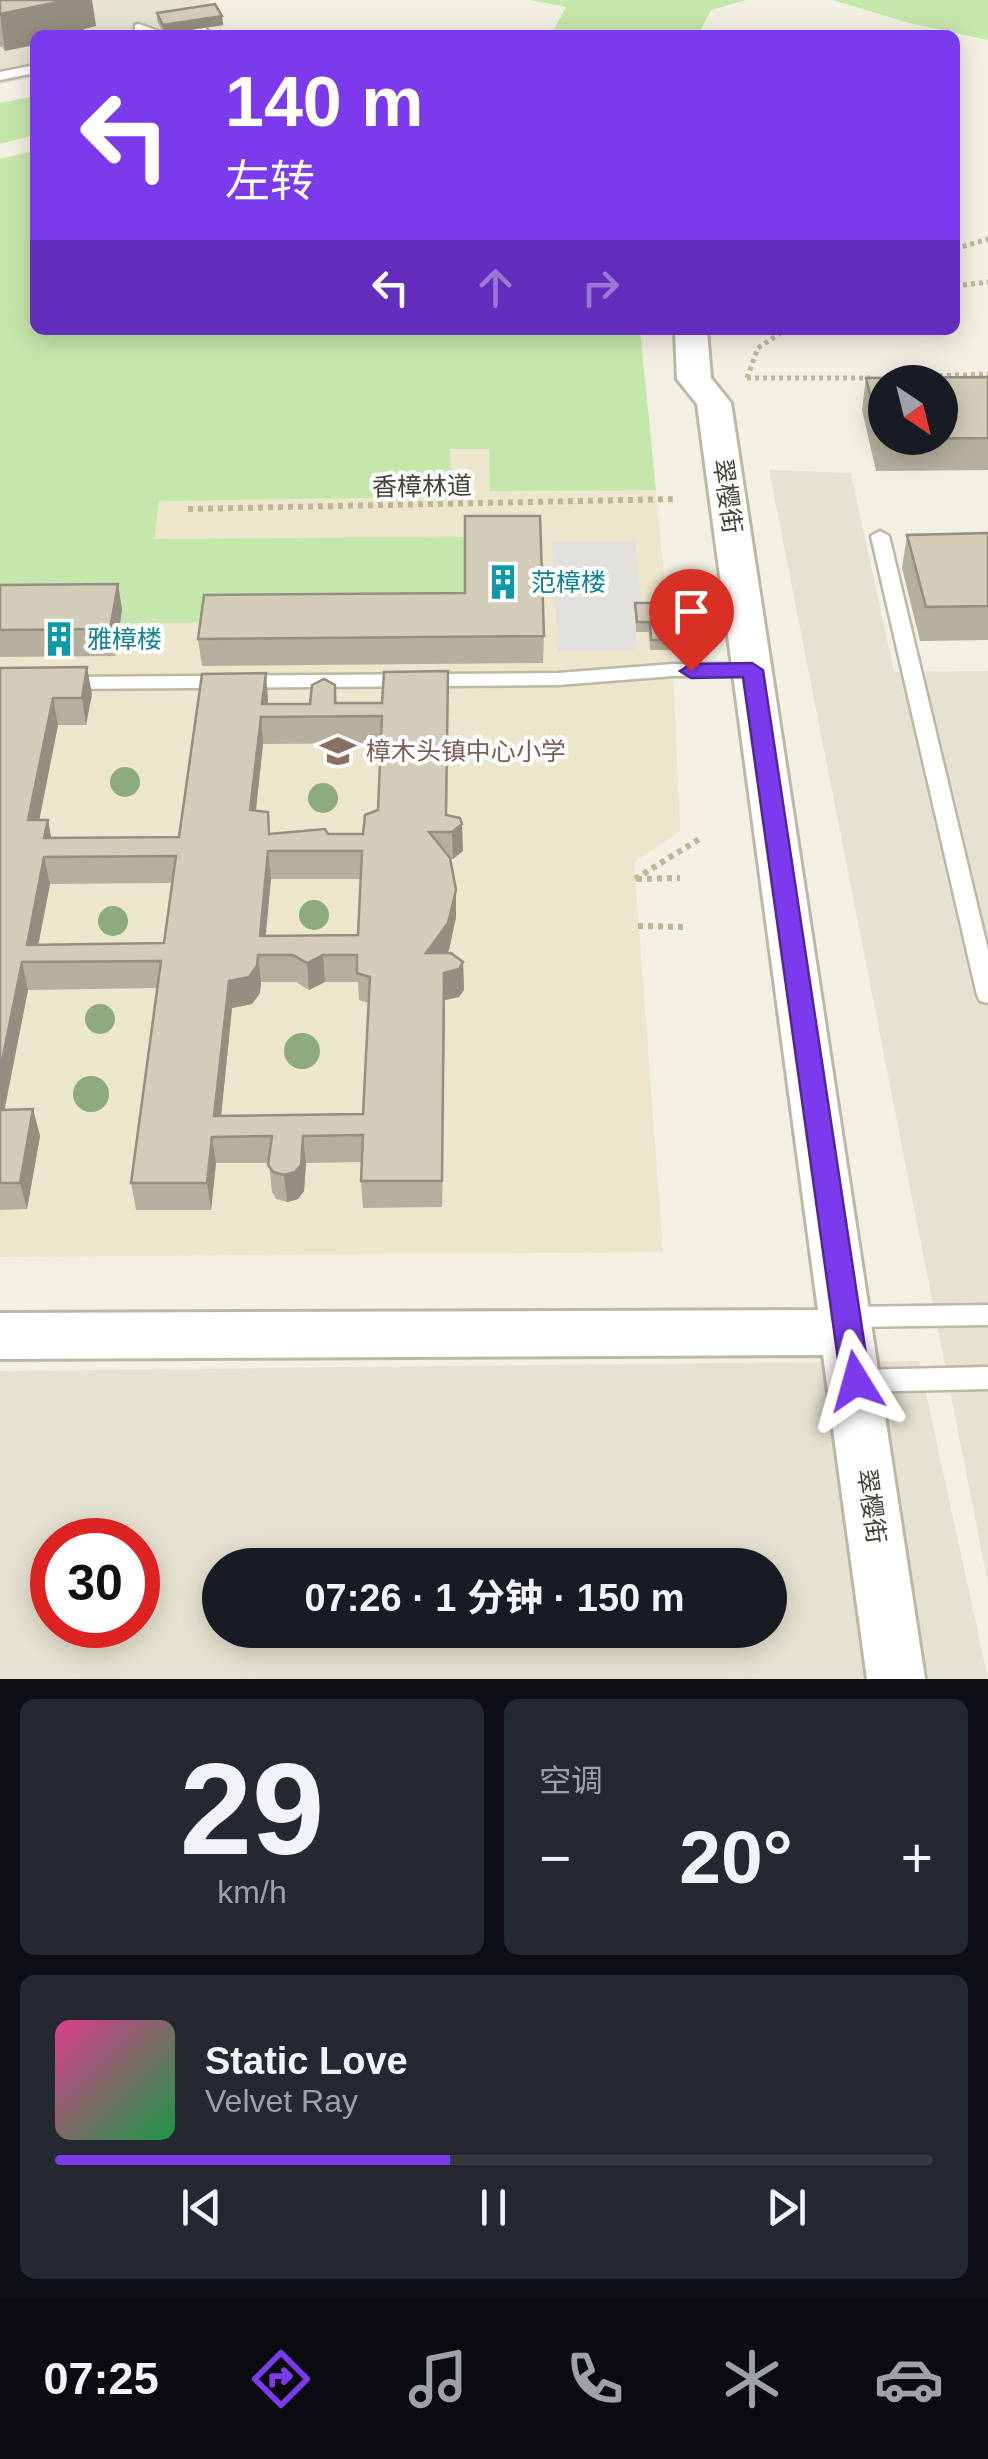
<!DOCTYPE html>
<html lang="zh">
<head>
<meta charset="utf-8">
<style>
	body { margin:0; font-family:Arial,"Noto Sans SC",sans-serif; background:#242831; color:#f1f3f6; height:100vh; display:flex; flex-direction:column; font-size:38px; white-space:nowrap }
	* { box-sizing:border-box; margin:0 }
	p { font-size:32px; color:#9ea1a6 }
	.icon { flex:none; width:55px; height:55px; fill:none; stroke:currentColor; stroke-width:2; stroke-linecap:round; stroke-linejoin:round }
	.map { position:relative; height:1679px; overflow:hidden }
	.panel { display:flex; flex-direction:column; gap:20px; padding:20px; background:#0d0f14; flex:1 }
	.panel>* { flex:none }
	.hud { position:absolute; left:30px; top:30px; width:930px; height:305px; border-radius:15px; box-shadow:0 5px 25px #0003; background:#7c3aed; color:#fff; overflow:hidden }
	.needle { width:65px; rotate:145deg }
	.controls { position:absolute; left:868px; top:365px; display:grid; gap:20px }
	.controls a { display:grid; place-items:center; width:90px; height:90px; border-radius:50%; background:#171b24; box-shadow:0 5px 25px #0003; font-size:50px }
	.speed { position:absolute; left:30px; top:1518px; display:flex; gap:20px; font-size:50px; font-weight:700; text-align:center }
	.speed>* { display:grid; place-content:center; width:130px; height:130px; border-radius:50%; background:#171b24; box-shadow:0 5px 25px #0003; line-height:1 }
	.speed .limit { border:15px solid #d22; background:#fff; color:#111 }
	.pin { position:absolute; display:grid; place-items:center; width:85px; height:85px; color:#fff; margin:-102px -42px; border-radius:50% 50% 50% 0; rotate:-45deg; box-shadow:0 0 10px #0007 }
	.pin .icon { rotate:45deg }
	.me { position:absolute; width:110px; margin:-55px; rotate:352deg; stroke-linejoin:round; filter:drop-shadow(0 0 8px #0008) }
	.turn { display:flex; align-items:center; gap:35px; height:210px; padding:0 30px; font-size:45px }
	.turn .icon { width:130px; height:130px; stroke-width:2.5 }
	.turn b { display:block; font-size:70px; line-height:85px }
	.lanes { display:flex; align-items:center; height:95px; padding:0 30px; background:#0003; justify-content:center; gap:50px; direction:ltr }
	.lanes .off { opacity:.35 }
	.big { font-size:75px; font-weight:700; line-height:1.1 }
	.panel .widget { flex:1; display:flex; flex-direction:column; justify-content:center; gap:15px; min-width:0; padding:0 35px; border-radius:15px; background:#242831 }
	.panel .dial { align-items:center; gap:0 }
	.dial b { font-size:130px; line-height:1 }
	.song { display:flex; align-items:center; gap:30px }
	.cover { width:120px; height:120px; border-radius:15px; background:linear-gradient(135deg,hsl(330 70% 55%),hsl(140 70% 35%)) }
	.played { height:10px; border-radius:5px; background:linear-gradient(90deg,#7c3aed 45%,#363941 45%) }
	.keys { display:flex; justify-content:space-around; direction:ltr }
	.heat { display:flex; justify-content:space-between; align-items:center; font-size:55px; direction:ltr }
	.panel .tiles { flex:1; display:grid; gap:20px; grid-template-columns:1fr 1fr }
	.widget:last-child { grid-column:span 2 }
	.trip { position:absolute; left:202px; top:1548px; width:585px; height:100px; border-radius:50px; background:#171b24; box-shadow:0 5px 25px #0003; font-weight:700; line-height:100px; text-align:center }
	.dock { display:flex; height:160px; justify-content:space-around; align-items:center; background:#090b0e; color:#9ea1a6 }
	.dock .icon { width:70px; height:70px }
	.dock .on { color:#7c3aed }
	.dock b { font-size:45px; color:#f1f3f6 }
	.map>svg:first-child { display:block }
	.residential { fill:#e6e2d1; fill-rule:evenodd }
	.education { fill:#ebe6cc }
	.green { fill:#c4e7ab }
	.parking { fill:#e2e0dc }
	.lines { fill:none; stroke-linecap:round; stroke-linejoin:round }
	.service-casing { stroke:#bdb8a6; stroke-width:5 }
	.minor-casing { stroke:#bdb8a6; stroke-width:6 }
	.path-far1 { stroke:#bfb697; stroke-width:5; stroke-dasharray:4 4; stroke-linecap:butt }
	.path { stroke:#bfb697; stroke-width:6; stroke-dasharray:5 5; stroke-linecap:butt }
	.service { fill:#fff; fill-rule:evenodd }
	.minor { fill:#fff; fill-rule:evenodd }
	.tree { fill:#8dab7c }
	.wall { fill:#b5af9e; fill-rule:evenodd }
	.shaded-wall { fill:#948f81 }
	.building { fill:#d3ccb8; stroke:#948f81; stroke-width:2.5; fill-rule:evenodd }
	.route { fill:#7c3aed; stroke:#51269a; stroke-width:2.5 }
	.labels { text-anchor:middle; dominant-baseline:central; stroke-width:8; stroke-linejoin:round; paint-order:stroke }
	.street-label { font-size:25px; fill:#433f33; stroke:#fff }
	.culture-label { font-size:25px; fill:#0d838f; stroke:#fff; text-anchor:start }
	.education-label { font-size:25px; fill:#785e54; stroke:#fff; text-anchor:start }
</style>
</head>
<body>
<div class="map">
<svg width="988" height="1679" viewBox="0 0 988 1679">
	<rect width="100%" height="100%" fill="#f2efe3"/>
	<path class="residential" d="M0 0H209L225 26 167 35H35V77L0 84Z
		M769 470 851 473 894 672 988 671V1584Z
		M919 1361 988 1679H0V1371ZM52 1540H138V1625H52ZM220 1565H770V1630H220Z"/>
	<path class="education" d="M35 150V330H640L673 670 680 831 634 862 663 1252 0 1257V159Z"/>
	<path class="green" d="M530 0H746L711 10 698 35H551L566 7Z
		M833 0H988V40L909 23Z
		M35 96V135L0 144V103Z
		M35 151V330H640L656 490 490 491 489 449H450L451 489H432V497L159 501 154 539 465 537V620L120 623 122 611 0 612V159Z"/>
	<path class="parking" d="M635 541 642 612 634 613 637 650 558 651 552 542Z"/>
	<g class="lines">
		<defs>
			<path id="service" d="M139 24 161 32 163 35H146L135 31V25Z
				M35 65V73L0 80V72Z
				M880 531 889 536 988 950V1003L980 1001 977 995 871 536Z
				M673 664H753L762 670 753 676H673L558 685 67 689 58 683 67 677 558 673Z
				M988 1305V1325L846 1327 837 1324 834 1317 837 1310 846 1307Z
				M988 1367V1389L856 1392 847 1389 844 1381 847 1373 856 1370Z"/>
			<path id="minor" d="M194 22 203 24 210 35H184L181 30 185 24Z
				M675 330H707L711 378 731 403 925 1679H867L823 1355 0 1359V1313L818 1310 697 404 677 379Z"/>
		</defs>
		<use href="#service" class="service-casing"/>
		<use href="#minor" class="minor-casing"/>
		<path class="path-far1" d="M955 249 988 239
			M955 286 988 282
			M747 378H870
			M747 378 758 348 785 330
			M883 378 988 374"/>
		<path class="path" d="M188 509 676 499
			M635 879 701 838
			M637 879 680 878
			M638 926 685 927"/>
		<use href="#service" class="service"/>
		<use href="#minor" class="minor"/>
	</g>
	<g class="tree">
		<circle cx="125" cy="782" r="15"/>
		<circle cx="323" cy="798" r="15"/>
		<circle cx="314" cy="915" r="15"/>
		<circle cx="113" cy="921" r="15"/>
		<circle cx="100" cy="1019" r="15"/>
		<circle cx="302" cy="1051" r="18"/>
		<circle cx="91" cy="1094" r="18"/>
	</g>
	<path class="wall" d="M0 0 96 26 84 29V34L81 35H35L5 51 2 47H0Z
		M157 13 222 16 223 25 164 34 157 21Z
		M988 377V470L876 471 862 410 866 378Z
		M988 533V640L920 641 902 568 907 535Z
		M118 584 122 610 115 656 0 657V585Z
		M635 603 671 640V650H650L649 632H636Z
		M544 636 543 663 202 666 198 639Z
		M0 668 92 694 86 725H58L39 820 51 838 179 837 268 700V704H310L335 685 337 703H382L448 671 447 815 463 851 453 859H451L456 890V917L449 950 447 953 463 962 464 990 459 997 445 1000 442 1207 363 1208 361 1181 362 1162 306 1163 304 1191 298 1199 287 1202 276 1199 272 1192 269 1163H216L211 1210H136L131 1183 158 988 28 990 4 1110 33 1109 40 1136 27 1209 0 1210ZM381 743 378 810 363 834H270L256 810 263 744ZM271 879H361L358 935 265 936ZM172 883 164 943 38 945 50 884ZM261 982H296L309 990 325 982H358L359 1000 368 1003 363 1114 221 1116 232 1008 252 1004 260 993Z"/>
	<path class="shaded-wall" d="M68 0H92L96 26 84 29V34L81 35H35V45L5 51 0 14Z
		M222 16 223 25 164 34 163 25Z
		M118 584 122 610 115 656 110 629Z
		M87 667 92 694 86 725 82 698Z
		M266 673 268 700 266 717 262 704Z
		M53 698 58 725 34 847 28 820Z
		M261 717 263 744 253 837 250 810Z
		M48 820 53 847 44 838Z
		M462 824 463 851 453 859 452 832Z
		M268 851 271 879 264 955 260 936Z
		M44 857 50 884 35 962 27 945Z
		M456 890V917L449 950 427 980 426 953Z
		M258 955 261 982 260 993 252 1004 232 1008 219 1136 214 1116 229 981Z
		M323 955 325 982 309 990 307 963Z
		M22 962 28 990 0 1133V1071Z
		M463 962 464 990 459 997 445 1000 442 1207 444 973Z
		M33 1109 40 1136 27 1209 20 1183Z
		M303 1136 306 1163 304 1191 298 1199 287 1202 284 1175Z
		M212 1137 216 1163 211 1210 207 1183Z"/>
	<path class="building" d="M0 0H68L0 14Z
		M215 4 222 16 163 25 157 13Z
		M988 377V438L881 439 866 378ZM885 382H940V438H885Z
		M465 516H540L544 636 198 639 204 595 465 593Z
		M988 533V606L926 607 907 535Z
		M118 584 110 629 0 630V585Z
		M635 603H668L671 640H651L650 622H637Z
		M87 667 82 698H53L28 820H48L44 838 179 837 202 674 266 673 262 704H310L312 685 324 679 335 685V703H382L384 672 448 671 446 815 460 818 462 824 452 832H429L450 858 456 890 448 923 426 953H451L463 962 459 969 444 973 442 1181H361L363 1135 303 1136 301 1165 295 1172 284 1175 273 1172 268 1165 272 1136 212 1137 207 1183H131L161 961 22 962 0 1071V668ZM382 716 378 810 365 815 363 834H328L325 829 269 834 268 812 250 810 261 717ZM268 851H362L358 935 260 936ZM176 856 164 943 27 945 44 857ZM258 955H293L307 963 323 955H357V973L370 977 363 1114 214 1116 229 981 249 977 257 966Z
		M33 1109 20 1183H0V1110Z"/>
	<path class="route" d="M752 663 763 670 870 1381 866 1390 856 1394 845 1390 841 1381 743 677 691 678 680 671 691 664Z"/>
	<defs>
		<symbol id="building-bare" viewBox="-9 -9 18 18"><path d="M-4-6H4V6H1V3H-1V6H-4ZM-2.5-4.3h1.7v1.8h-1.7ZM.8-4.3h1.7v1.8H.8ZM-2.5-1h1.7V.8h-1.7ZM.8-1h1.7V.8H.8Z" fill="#0f9aa8" stroke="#fff" stroke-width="2.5" paint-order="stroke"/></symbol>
		<symbol id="school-bare" viewBox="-9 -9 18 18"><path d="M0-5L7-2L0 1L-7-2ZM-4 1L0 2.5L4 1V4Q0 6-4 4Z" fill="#8d6e63" stroke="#fff" stroke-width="2.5" paint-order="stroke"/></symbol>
	</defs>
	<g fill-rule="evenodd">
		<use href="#building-bare" x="478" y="557" width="50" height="50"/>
		<use href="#building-bare" x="34" y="614" width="50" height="50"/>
		<use href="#school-bare" x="313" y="726" width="50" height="50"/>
	</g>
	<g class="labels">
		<g class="street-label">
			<text transform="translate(422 486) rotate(-1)">香樟林道</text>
			<text transform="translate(728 496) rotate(82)">翠樱街</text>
			<text transform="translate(872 1506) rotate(82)">翠樱街</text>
		</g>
		<g class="culture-label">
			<text x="531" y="582">范樟楼</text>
			<text x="87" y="639">雅樟楼</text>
		</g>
		<g class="education-label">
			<text x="366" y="751">樟木头镇中心小学</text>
		</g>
	</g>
</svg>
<div class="controls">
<a><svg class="needle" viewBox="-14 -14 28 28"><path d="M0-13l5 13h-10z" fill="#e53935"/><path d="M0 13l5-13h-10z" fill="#9ea1a6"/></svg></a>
</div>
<div class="speed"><div class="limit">30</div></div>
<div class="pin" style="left:691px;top:671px;background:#d93025"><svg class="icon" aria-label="arrive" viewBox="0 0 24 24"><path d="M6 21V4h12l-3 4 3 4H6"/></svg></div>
<svg class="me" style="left:856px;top:1381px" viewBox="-20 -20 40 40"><path d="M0-17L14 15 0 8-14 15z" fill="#7c3aed" stroke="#fff" stroke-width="4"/></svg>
<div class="trip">07:26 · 1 分钟 · 150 m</div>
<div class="hud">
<div class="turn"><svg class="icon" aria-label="left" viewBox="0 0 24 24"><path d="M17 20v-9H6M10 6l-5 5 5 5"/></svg><div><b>140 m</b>左转</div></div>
<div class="lanes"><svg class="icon" aria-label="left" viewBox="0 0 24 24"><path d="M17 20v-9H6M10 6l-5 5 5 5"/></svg><svg class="icon off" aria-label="ahead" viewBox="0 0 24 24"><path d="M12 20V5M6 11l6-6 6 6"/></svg><svg class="icon off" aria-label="right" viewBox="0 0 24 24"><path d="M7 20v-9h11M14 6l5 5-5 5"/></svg></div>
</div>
</div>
<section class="panel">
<div class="tiles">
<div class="widget dial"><b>29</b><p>km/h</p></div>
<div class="widget"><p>空调</p>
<div class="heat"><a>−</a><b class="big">20°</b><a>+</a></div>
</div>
<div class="widget">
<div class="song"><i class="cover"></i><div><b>Static Love</b><p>Velvet Ray</p></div></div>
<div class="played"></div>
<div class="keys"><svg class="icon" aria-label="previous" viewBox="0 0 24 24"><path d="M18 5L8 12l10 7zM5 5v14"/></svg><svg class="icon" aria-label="pause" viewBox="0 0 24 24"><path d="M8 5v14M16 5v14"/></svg><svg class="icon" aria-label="next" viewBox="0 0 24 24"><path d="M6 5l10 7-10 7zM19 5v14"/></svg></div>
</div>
</div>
</section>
<nav class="dock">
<b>07:25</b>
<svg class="icon on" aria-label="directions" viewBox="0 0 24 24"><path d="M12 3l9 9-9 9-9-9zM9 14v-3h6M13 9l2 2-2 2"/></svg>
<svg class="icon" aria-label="music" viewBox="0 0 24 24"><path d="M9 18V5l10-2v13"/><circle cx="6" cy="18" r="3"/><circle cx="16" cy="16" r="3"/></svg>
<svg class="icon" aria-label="phone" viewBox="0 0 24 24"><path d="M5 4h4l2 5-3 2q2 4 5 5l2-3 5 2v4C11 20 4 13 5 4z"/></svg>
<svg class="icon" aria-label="climate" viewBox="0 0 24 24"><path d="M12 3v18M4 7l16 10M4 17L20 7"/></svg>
<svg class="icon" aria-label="car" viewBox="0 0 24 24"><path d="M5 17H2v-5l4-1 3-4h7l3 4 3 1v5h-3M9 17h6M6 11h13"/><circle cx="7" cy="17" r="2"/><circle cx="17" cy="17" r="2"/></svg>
</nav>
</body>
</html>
